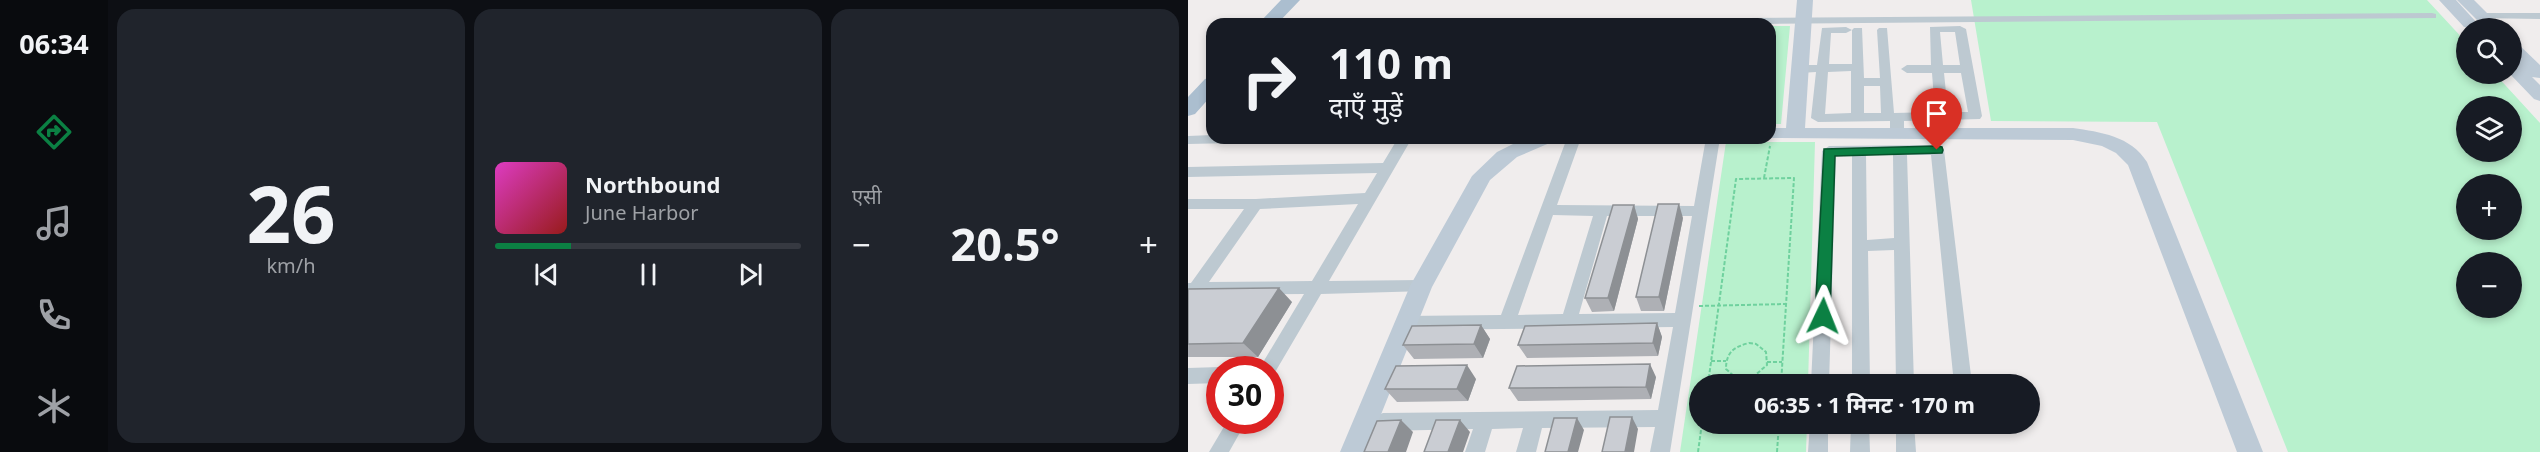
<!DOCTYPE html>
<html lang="hi">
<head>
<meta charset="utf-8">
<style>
	body { margin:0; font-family:"Noto Sans","Noto Sans Devanagari",sans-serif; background:#20242c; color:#f1f3f6; height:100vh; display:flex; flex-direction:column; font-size:22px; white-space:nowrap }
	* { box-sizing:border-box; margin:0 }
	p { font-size:20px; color:#9ea1a6 }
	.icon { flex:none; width:33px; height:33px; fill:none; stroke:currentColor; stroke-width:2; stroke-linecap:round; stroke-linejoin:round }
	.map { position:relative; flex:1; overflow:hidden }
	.side { display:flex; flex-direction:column; gap:9px; padding:9px; background:#0d0f14; width:1080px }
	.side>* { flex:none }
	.guide { position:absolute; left:18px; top:18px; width:570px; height:126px; border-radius:18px; box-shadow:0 3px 9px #0003; background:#171b24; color:#f1f3f6; overflow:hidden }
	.tools { position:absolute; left:1268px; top:18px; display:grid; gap:12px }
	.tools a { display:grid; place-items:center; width:66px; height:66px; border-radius:50%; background:#171b24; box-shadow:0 3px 9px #0003; font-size:30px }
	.speed { position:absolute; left:18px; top:356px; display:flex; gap:12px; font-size:30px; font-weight:700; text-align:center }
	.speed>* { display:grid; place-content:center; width:78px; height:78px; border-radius:50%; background:#171b24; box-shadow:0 3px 9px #0003; line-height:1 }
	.speed .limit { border:9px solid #d22; background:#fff; color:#111 }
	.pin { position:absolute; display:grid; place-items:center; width:51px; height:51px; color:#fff; margin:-62px -26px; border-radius:50% 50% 50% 0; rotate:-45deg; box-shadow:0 0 6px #0007 }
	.pin .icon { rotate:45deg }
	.me { position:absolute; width:66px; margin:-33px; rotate:2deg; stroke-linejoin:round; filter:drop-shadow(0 0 4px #0008) }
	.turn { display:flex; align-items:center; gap:21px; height:126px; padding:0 24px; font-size:27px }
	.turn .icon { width:78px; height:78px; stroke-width:2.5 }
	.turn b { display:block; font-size:42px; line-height:51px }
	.big { font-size:45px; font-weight:700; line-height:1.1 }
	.side .widget { flex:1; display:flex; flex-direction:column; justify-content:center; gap:9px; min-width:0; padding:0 21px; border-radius:18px; background:#20242c }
	.side .dial { align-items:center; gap:0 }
	.dial b { font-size:78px; line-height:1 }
	.song { display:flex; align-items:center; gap:18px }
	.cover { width:72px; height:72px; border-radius:9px; background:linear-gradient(135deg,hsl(310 70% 55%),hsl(0 70% 35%)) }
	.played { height:6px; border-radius:3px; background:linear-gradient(90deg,#0b8043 25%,#363941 25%) }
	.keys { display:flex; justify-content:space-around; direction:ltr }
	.heat { display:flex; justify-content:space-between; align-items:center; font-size:33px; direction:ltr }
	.side .tiles { flex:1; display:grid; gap:9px; grid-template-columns:repeat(3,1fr) }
	.trip { position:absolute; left:501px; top:374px; width:351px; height:60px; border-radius:30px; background:#171b24; box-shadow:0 3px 9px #0003; font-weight:700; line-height:60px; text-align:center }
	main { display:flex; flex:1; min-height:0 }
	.tab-bar { display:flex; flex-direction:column; width:108px; justify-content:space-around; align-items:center; background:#090b0e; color:#9ea1a6 }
	.tab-bar .icon { width:42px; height:42px }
	.tab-bar .on { color:#0b8043 }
	.tab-bar b { font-size:27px; color:#f1f3f6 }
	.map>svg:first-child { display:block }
	.green { fill:#b8f1cd; fill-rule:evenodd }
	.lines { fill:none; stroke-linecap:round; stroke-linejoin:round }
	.path { stroke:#6fd19e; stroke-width:2; stroke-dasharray:4 2; stroke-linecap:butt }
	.street { fill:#bdc9d1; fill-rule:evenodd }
	.secondary { fill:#bdcad6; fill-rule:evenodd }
	.primary { fill:#abbecf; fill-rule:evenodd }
	.wall { fill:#aeb0b5 }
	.shaded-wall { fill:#8d9094 }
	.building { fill:#cacdd3; stroke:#8d9094; stroke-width:1.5 }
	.route { fill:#0b8043; stroke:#07532c; stroke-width:1.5 }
</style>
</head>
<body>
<main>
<nav class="tab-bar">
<b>06:34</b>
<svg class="icon on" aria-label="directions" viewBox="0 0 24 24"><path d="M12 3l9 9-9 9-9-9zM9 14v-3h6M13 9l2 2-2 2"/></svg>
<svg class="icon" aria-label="music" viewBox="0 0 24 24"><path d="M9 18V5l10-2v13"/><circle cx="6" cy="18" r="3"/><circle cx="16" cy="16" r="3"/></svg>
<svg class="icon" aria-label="phone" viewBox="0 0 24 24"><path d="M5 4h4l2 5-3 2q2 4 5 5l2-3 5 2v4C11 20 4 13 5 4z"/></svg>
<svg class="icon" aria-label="climate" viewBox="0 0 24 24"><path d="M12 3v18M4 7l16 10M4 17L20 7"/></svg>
</nav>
<section class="side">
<div class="tiles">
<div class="widget dial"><b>26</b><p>km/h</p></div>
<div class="widget">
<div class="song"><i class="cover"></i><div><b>Northbound</b><p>June Harbor</p></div></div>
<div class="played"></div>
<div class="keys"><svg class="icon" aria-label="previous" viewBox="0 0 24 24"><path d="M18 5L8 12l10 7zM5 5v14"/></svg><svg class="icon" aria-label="pause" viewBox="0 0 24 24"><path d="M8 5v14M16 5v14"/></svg><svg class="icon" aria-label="next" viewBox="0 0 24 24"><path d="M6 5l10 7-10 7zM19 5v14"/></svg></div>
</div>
<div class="widget"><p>एसी</p>
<div class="heat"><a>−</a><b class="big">20.5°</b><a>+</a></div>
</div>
</div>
</section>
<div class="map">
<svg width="1352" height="452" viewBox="0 0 1352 452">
	<rect width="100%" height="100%" fill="#f0eded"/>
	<path class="green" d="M783 0H1239L1278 42V74H1307L1352 123V452H1100L969 122 803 121ZM1278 106H1323V152H1278ZM1278 184H1323V230H1278ZM1278 262H1323V308H1278Z
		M582 26H602L593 124H582Z
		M538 142H627L620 384H512V423H619L618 452H492Z"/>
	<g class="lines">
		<path class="path" d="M576 178 582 146
			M511 306 598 304
			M561 343 568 344 578 352 579 365 565 377 548 378 538 369C538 352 546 347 561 343Z
			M523 361H538
			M579 362H594
			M520 384 548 179 606 178 593 384
			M510 452 514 423
			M589 452 591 423"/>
		<path class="street" d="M1244 13 1248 14V18L572 24H80L76 21 82 18 286 20Z
			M1294 13H1352V19L1290 18V14Z
			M772 26 778 29 794 116 792 119 716 121V133L709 137 702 133V121L630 122 623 118 628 72 612 73 606 69 612 65H629L634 28 658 27 664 30 658 33H643L641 64H664V30L666 28H674L676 78H692L689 30 691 28H699L706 113 747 112 744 73H719L713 69 719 65H743L742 27ZM752 32H767L772 65H755ZM663 71V113L637 114 640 72ZM756 73H773L780 112H760ZM676 86H692L693 113H676Z
			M24 135V138H110L103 142 0 144V136Z
			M210 138H224L141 281 233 280 239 281 241 286 239 291 133 294 86 374 82 376V369H71L116 294 0 295V283H3L56 209H0V199H68L177 193 189 173 0 177V167L195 163ZM170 204 124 281 21 282 72 209Z
			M379 138H393L369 205 506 206 518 138H532L482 452H462L467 427 354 428 348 452H328L335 428 304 429 297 452H277L285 429 195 431 188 428 186 422 188 416 195 413 470 410 485 327 216 330 210 328 208 323 210 318 216 316 313 315ZM365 215 405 216 375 314 330 315ZM419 216H504L487 313 391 314Z
			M749 145 756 150 784 384H766L743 155H719L726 384H708L706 250 680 251 682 384H664V155L648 156 641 384H623L634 151 641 146ZM678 155H705L706 238 679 240Z
			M32 367 37 369H32V383L0 384V368Z
			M40 420H59L41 452H21Z
			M622 423H640V452H620Z
			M663 423H681L682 452H662Z
			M708 423H726L728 452H708Z"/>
		<path class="secondary" d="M609 0H625L617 128H885C912 132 943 136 959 162L1075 452H1049L940 165 928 153 914 146 885 140 575 138H582V128H598Z
			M1251 0H1268L1290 24 1288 27H1276Z
			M1269 0H1286L1314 28H1297Z
			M1323 41 1329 43 1352 65V78L1344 77 1352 85V101L1346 99 1322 74 1323 60 1329 61 1323 55Z
			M337 138H366L364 142 329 157 302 180 244 287 178 452H152L222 286 284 176 309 152Z"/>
		<path class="primary" d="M93 0H112L89 24H70Z
			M24 77V95L7 114 0 116V97L17 79Z"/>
	</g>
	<path class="wall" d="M446 205 450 219 426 311 404 312 397 298Z
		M495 218 476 311H453L448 297Z
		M0 289 104 302 70 357H0Z
		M469 323 474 337 470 356 339 358 330 345Z
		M293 325 302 339 295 358 226 359 215 345Z
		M468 377 463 399 330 401 321 388Z
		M288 379 280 401 209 402 197 389Z"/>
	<path class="shaded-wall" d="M491 204 495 218 476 311 471 297Z
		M446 205 450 219 426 311 420 298Z
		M91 288 104 302 70 357 55 343Z
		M469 323 474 337 470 356 465 343Z
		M293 325 302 339 295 358 286 344Z
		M462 364 468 377 463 399 458 387Z
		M279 365 288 379 280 401 269 389Z
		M444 417 450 429 446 452H437Z
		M389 418 396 430 390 452H380Z
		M213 420 225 432 218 452H200Z
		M272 420 282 432 275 452H260Z"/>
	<path class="building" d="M470 204H491L471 297H448Z
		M425 205H446L420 298H397Z
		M91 288 55 343 0 344V289Z
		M469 323 465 343 330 345 337 326Z
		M293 325 286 344 215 345 224 326Z
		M462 364 458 387 321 388 329 366Z
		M279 365 269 389H197L208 366Z
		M422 417H444L437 452H414Z
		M366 418H389L380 452H357Z
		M213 420 200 452H176L189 421Z
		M248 420H272L260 452H236Z"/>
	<path class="route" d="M749 146 754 147 755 150 754 153 647 156 642 316 640 320 635 322 629 320 627 316 636 149Z"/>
</svg>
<div class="tools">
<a><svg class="icon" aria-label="search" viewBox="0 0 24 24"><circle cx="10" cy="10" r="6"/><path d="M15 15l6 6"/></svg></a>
<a><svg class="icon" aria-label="layers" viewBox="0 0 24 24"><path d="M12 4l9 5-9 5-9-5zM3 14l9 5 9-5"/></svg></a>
<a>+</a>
<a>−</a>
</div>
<div class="speed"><div class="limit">30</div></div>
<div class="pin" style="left:749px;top:150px;background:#d93025"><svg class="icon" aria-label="arrive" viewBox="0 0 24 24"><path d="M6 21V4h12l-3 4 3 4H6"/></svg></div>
<svg class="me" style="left:635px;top:316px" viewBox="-20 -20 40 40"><path d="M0-17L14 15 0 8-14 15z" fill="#0b8043" stroke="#fff" stroke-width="4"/></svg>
<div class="trip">06:35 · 1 मिनट · 170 m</div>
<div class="guide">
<div class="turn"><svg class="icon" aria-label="right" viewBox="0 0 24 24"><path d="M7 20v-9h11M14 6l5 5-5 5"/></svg><div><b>110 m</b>दाएँ मुड़ें</div></div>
</div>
</div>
</main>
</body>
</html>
